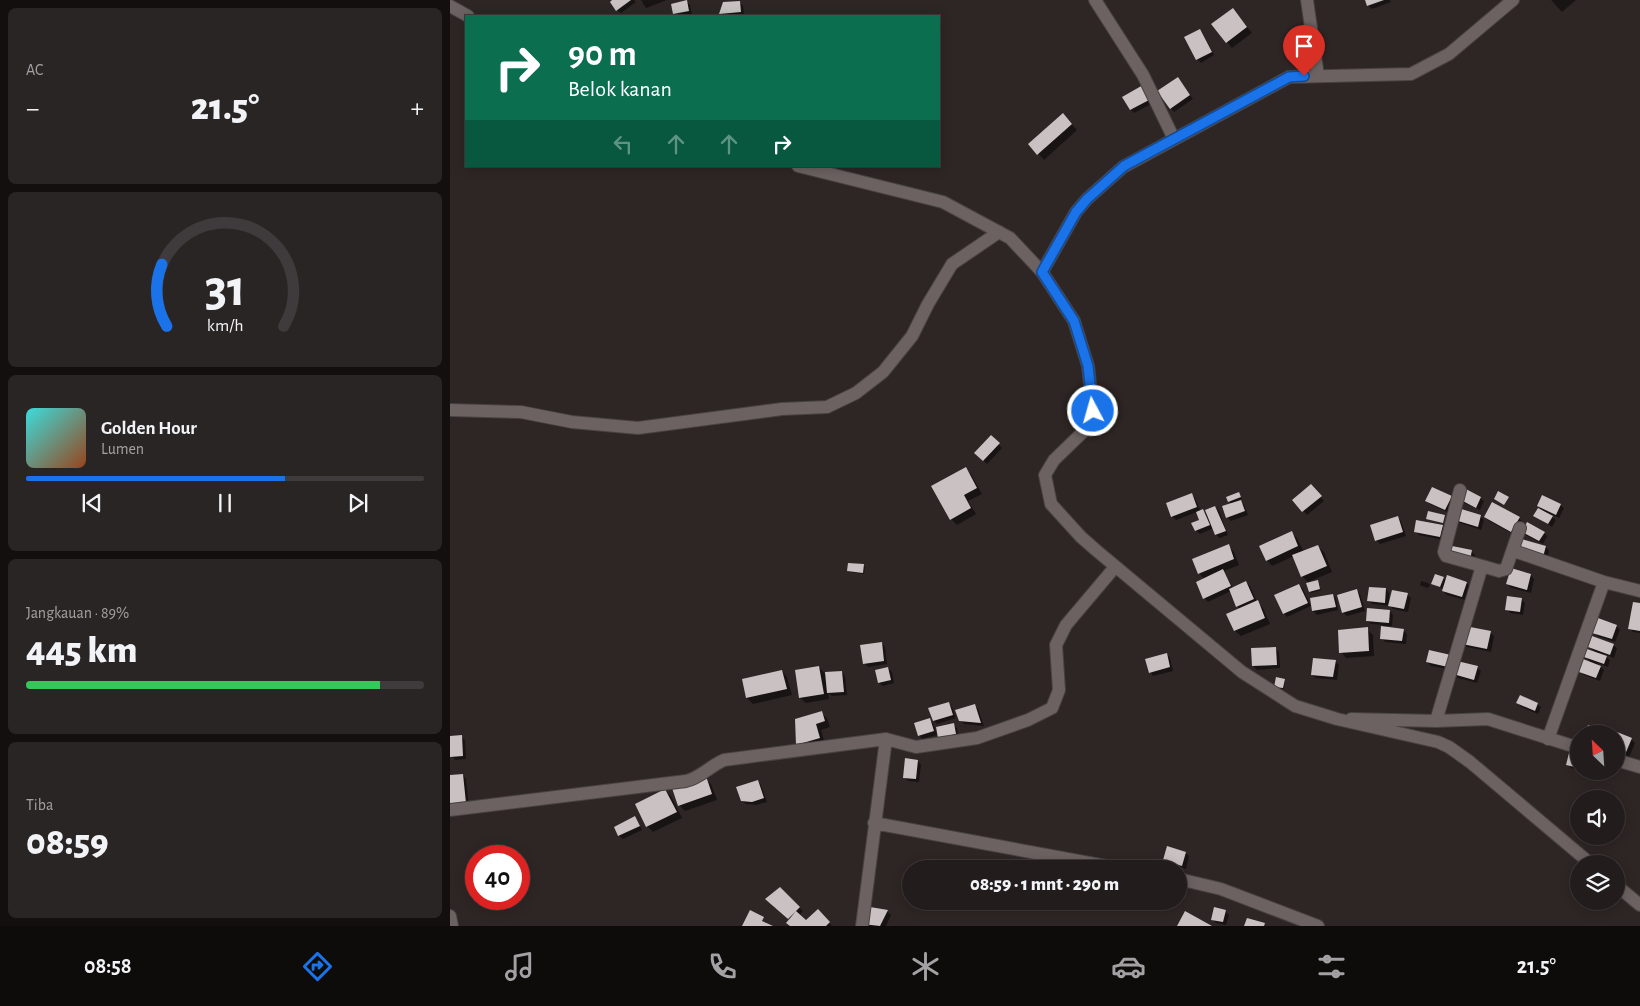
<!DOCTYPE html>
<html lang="id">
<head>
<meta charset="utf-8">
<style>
	body { margin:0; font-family:"Alegreya Sans",sans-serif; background:#2a2525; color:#f1f3f6; height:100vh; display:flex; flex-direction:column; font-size:19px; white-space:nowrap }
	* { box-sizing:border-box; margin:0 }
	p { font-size:16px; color:#a2a1a3 }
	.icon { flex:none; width:28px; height:28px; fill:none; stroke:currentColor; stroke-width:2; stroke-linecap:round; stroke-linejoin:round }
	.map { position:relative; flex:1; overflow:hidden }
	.details { display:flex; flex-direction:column; gap:8px; padding:8px; background:#130f0f; width:450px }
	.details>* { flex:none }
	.banner { position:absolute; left:15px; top:15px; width:475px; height:152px; border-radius:0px; box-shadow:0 2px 12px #0003,0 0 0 1px #3f3a3b; background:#0b6e4f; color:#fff; overflow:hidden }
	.needle { width:32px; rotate:335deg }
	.controls { position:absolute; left:1120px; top:725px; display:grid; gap:10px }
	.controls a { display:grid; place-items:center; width:55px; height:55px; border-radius:50%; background:#221c1c; box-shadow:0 2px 12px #0003,0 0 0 1px #3f3a3b; font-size:25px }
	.speed { position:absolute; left:15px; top:845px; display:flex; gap:10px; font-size:25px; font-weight:700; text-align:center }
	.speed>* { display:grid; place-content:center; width:65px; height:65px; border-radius:50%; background:#221c1c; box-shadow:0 2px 12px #0003,0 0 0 1px #3f3a3b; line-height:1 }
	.speed .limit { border:8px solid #d22; background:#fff; color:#111 }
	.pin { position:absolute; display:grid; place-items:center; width:42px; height:42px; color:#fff; margin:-51px -21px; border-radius:50% 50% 50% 0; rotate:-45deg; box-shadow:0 0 5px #0007 }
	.pin .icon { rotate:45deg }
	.me { position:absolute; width:55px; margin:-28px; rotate:354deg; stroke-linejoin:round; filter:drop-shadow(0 0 4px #0008) }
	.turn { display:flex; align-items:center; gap:18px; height:105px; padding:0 20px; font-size:22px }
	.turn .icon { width:65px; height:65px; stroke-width:2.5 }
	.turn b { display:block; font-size:35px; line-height:42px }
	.lanes { display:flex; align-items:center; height:48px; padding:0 20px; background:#0003; justify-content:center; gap:25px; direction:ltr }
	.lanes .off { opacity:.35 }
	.big { font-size:38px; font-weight:800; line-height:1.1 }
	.details .card { flex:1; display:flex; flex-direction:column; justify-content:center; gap:8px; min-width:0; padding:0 18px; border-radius:8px; background:#2a2525 }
	.details .dial { align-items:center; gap:0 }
	.dial svg { height:130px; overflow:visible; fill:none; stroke:#3f3a3b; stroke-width:7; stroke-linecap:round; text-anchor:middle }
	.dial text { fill:#f1f3f6; stroke:none }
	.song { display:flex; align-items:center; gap:15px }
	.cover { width:60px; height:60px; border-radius:8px; background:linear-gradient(135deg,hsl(180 70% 55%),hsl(20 70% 35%)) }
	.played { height:5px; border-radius:2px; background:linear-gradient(90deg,#1a73e8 65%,#3f3a3b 65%) }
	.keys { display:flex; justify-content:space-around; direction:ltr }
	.heat { display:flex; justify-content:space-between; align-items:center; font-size:28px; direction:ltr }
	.charge { height:8px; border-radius:4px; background:linear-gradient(90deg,#34c759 89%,#3f3a3b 0) }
	.trip { position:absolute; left:452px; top:860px; width:285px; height:50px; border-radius:25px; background:#221c1c; box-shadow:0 2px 12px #0003,0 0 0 1px #3f3a3b; font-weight:800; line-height:50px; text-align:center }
	.tabs { display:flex; height:80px; justify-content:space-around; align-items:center; background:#0e0b0b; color:#a2a1a3 }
	.tabs .icon { width:35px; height:35px }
	.tabs .selected { color:#1a73e8 }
	.tabs b { font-size:22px; color:#f1f3f6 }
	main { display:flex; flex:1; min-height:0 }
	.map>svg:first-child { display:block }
	.shadow { fill:#0007 }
	.building { fill:#cac1c2 }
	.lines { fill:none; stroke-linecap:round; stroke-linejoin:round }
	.street-casing { stroke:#484241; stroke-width:14 }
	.secondary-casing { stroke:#484241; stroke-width:14 }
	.street { stroke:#6b6261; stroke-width:12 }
	.secondary { stroke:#6b6261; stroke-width:12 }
	.route-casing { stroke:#114b97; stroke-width:12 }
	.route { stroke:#1a73e8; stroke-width:9 }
</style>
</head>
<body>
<main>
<section class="details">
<div class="card"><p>AC</p>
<div class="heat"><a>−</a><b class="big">21.5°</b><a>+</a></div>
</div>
<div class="card dial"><svg viewBox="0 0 100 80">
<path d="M14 69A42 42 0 1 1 86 69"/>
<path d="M14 69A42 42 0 0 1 11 31" stroke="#1a73e8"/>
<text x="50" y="56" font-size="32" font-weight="700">31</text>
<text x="50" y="72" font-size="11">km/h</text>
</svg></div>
<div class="card">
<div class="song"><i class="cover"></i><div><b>Golden Hour</b><p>Lumen</p></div></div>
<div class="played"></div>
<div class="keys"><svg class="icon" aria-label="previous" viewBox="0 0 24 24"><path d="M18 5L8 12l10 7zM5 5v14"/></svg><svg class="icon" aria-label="pause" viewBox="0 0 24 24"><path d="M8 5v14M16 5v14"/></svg><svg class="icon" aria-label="next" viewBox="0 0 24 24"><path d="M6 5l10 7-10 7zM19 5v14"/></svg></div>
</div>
<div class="card"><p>Jangkauan · 89%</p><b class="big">445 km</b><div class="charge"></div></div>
<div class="card"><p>Tiba</p><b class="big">08:59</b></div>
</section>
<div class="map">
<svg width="1190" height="926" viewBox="0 0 1190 926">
	<rect width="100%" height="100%" fill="#2e2625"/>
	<path class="shadow" d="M164 0H184L186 2 171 13 167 10Z
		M191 0H217L196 8Z
		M916 0H940L941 2 922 9 918 6Z
		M1101 0H1126L1112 12Z
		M237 2 240 5 242 15 245 16H227L224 14Z
		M289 2 293 6 294 15 273 16 270 14Z
		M788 15 802 33 782 48 777 42Z
		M749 30 753 34 764 55 751 63 747 59Z
		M731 82 743 99 724 112 721 108Z
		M693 87 703 103 684 113 681 110Z
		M618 120 627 130 594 160 580 144Z
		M541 437 552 448 537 464 526 453Z
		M515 468 521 474 532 494 518 501 526 514 507 525 501 519Z
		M864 489 874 501 857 515 843 500Z
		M742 494 745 498 751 512 753 511 760 518 765 507 769 511 778 535 770 538 766 535 764 528 750 534 746 531 743 523 751 520 747 512 726 520 722 516Z
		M790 495 792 499 789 500 794 505 798 515 781 521 777 517 782 504 779 501Z
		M1001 497 1005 501 999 513 980 504 977 501Z
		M1030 498 1034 501 1030 510 1014 503 1010 499Z
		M1110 505 1114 508 1109 518 1098 513 1106 520 1102 527 1085 516 1094 512 1088 506Z
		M1009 510 1031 517 1034 520 1031 530 1010 523 1006 520Z
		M948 517 951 521 956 536 930 544 926 540Z
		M1035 517 1069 518 1073 522 1065 535 1039 521Z
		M992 526 996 530 993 540 969 535 965 531Z
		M841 532 847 538 854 552 868 547 874 552 882 572 858 582 852 576 844 556 822 566 817 560Z
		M1073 532 1094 533 1097 536 1093 544 1077 536Z
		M1069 540 1096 547 1099 551 1097 560Z
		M778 546 784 552 789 565 774 571 783 588 796 583 800 586 807 602 813 608 820 624 791 636 785 631 790 609 787 606 781 591 758 602 754 598V579L749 573Z
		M1021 551 1025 555 1023 562 1000 557Z
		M413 566 415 567 414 574 400 572 398 571Z
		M1061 570 1081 575 1084 579 1081 593 1061 588 1058 584Z
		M993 578 996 581 1016 583 1020 586 1015 600 997 595 993 591 994 589 982 584Z
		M971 581 978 583 980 585 978 588 972 586 970 585Z
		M867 582 871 590 861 593 860 591Z
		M849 585 853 589 861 606 837 617 834 613Z
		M936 589 939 593V602L957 594 961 598 958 612 943 609 940 606 922 604 919 601Z
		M906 590 910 594 915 611 897 616 893 613 888 596Z
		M883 595 886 599 888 610 867 615 863 611 861 599Z
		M1071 599 1075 603 1073 615 1060 613 1057 609Z
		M1190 604V633L1183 632 1180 628Z
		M940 611 943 615 942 626H935V628L953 630 957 634 956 644 935 642 931 638 933 625 921 624 917 621Z
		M1166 626 1170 630 1165 642 1147 636 1144 632Z
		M917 629 923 635 924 656 896 658 891 652Z
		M1040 632 1044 636 1041 652 1017 647 1013 644Z
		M432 643 435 647 437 664 418 667 414 663Z
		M1163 645 1167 648 1164 658 1153 654 1160 660 1158 667 1147 663 1154 670 1150 681 1134 675 1130 672 1142 664 1136 657 1147 654 1139 646Z
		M825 648 829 652 830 668 807 670 803 666Z
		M980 652 1002 670 981 666 977 662Z
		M717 654 720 658 723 671 703 676 700 672Z
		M885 661 889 665 887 680 866 678 862 675Z
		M369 667 375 674 392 672 395 676 397 695 382 696 378 693 379 699 356 703 350 698Z
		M438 668 442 672 444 683 433 686 429 683Z
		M1027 668 1031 671 1027 683 1008 678 1004 674Z
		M332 671 337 677 342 695 303 704 297 698 293 680Z
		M827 679 835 681 834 689 827 688Z
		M499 703 502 707 506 718 487 724 484 721Z
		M1068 703 1087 704 1091 707 1088 714 1071 707Z
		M524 705 528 709 534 726 514 724 510 720Z
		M371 713 377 718 380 727 371 730 375 744H347Z
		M479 719 483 723 487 735 472 739 469 735Z
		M503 725 507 728 509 738 490 737Z
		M1168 734 1181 739 1185 743 1178 760 1166 755Z
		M11 737 15 740 16 759 5 760 2 756Z
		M1129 753V770L1121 768 1117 764Z
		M468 761 471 765 469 782 458 781 454 777Z
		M13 775 16 779 19 806 0 788V776Z
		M255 778 261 784 267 800 235 811 229 805Z
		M308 781 311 785 317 802 306 805 296 804 292 801Z
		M215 790 221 796 232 818 203 832 197 826Z
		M185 818 188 822 192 830 173 839 169 836 165 827Z
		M736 853 739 856 736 869 718 864 715 860Z
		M329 888 353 911 349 916 356 922 368 911 382 926H341L340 920 317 899Z
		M437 911 441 915 436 926H415Z
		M775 911 779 915 776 925 766 923 762 919Z"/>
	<path class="building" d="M162 0H181L166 11 160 2Z
		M237 0 239 11 223 14 221 4Z
		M915 0H934L917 6Z
		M290 1 291 12 269 14 273 2Z
		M783 8 797 27 776 43 761 24Z
		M750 29 762 52 746 60 734 37Z
		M728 77 740 95 720 109 707 91Z
		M693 85 701 99 680 110 672 97Z
		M613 113 622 124 587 155 578 144Z
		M541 435 550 443 533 461 524 453Z
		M516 467 527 488 514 495 521 508 500 520 481 486Z
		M861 484 872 496 852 512 842 500Z
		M982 487 1002 496 995 510 975 501Z
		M1014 488 1031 497 1026 508 1009 499Z
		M1048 491 1059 497 1054 505 1044 499Z
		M789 492 791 497 778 502 776 497Z
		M742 493 747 507 721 517 716 503Z
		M1092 495 1111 504 1106 515 1087 506Z
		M791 500 795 511 776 518 772 506Z
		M1042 502 1070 517 1061 532 1034 517Z
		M765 506 776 531 765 535 755 510Z
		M1008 508 1031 515 1028 527 1005 520Z
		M1088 508 1103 516 1098 524 1083 516Z
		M753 509 760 525 745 531 741 523 749 520 746 512Z
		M978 511 995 515 993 523 976 519Z
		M948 516 953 532 925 541 920 525Z
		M966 520 993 525 990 537 964 532Z
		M1077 522 1095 532 1089 541 1072 532Z
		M842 531 848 546 816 561 809 546Z
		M1068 538 1096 546 1093 557 1065 549Z
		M779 544 784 559 748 574 742 559Z
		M868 545 877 566 851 577 842 555Z
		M997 545 1022 550 1020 560 995 554Z
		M398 563 414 564 413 573 397 571Z
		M1061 568 1081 574 1077 590 1056 584Z
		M773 569 781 586 753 599 746 582Z
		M985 574 994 577 990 587 981 584Z
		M997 575 1017 582 1012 597 992 591Z
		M868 580 870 589 859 592 856 583Z
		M796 581 804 599 786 607 779 589Z
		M849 584 858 603 833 614 824 595Z
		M919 587 936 588 935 603 917 601Z
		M907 589 912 607 892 613 887 595Z
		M942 590 958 593 954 609 938 606Z
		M883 594 886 607 862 611 860 598Z
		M1057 596 1072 598 1070 612 1055 610Z
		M808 600 815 618 784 631 776 614Z
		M1183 602 1190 603V631L1178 629Z
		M917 608 940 610 939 623 916 621Z
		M1148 618 1167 625 1162 639 1142 633Z
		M931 626 954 629 952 641 930 639Z
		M1015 626 1041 631 1037 649 1012 644Z
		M918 627 919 651 889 653 888 630Z
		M1142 636 1164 644 1160 655 1138 647Z
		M432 642 434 661 413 664 410 645Z
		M826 647 827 665 802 666 801 648Z
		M1137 649 1157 656 1154 664 1134 657Z
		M979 650 1001 655 998 667 976 662Z
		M717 653 720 667 699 673 695 659Z
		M863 658 886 660 883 677 861 675Z
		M1133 659 1151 666 1146 678 1129 672Z
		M1007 661 1028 666 1024 680 1003 674Z
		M369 666 374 694 349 698 345 670Z
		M438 667 441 680 428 683 425 670Z
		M332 670 337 689 296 698 292 679Z
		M392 671 394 692 377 693 375 672Z
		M826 677 835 679 833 688 824 687Z
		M1070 695 1088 703 1085 711 1066 703Z
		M499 702 503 715 483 721 478 708Z
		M525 704 531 723 509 721 505 710Z
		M372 711 375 721 366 724 370 738 346 745 345 719Z
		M480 718 484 731 468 736 464 723Z
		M504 723 506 734 488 738 486 727Z
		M1138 725 1162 733V734H1135Z
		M1167 732 1182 738 1174 757 1166 754Z
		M12 735 13 756 0 757V736Z
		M1120 749 1129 751V768L1116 765Z
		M455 758 468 760 466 779 453 778Z
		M13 774 16 803 0 804V775Z
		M256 776 262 794 228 806 222 788Z
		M308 780 314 798 302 802 291 801 286 787Z
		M215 789 227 812 196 827 185 804Z
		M185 816 190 826 168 836 164 827Z
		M717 846 736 852 732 866 713 860Z
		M330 887 350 907 338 919 315 899Z
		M414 906 438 910 430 926 412 924Z
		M764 907 776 910 773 922 761 920Z
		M368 909 380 922 376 926H340L336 923 346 911 356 920Z
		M300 910 314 917 312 921 323 926H292Z
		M735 911 762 926H727Z
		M797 918 815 923 814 926H794Z"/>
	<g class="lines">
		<defs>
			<path id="street" d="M645 0 693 75 724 139
				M857 0 868 76
				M592 272 626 212 637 199 673 167 839 77 961 74 999 54 1063 0
				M0 410 71 412 122 422 188 428 332 409 377 407 406 393 433 372 462 336 478 304 502 264 549 232
				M1010 490 994 552 996 556 1032 566
				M1064 551 1154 582 1190 591
				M901 719 986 721 1038 719 1129 748
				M986 721 1032 566 1049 571 1056 569 1070 528
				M1098 739 1154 582
				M1166 760 1190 767
				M0 810 236 781C250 778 260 766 274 760L436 739
				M424 823 672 869
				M729 879 771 889 868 926
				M0 916 2 926
				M412 926 436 739 466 747 527 738 578 720 602 708 609 690 606 645 616 625 665 567"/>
			<path id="secondary" d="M0 6 18 16
				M348 166 493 202 560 238 592 272 624 321 638 366 643 411 634 431 604 460 595 475 601 504 631 537 647 551 792 672 845 706 887 719 988 742 999 747 1020 762 1141 864
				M1166 885 1190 905"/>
		</defs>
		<use href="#street" class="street-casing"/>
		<use href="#secondary" class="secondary-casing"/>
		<use href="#street" class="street"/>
		<use href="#secondary" class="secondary"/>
	</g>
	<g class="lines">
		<defs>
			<path id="route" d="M643 411 638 366 624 321 592 272 626 212 637 199 674 166 839 77 854 76"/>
		</defs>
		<use href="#route" class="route-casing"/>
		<use href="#route" class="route"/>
	</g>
</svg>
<div class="controls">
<a><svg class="needle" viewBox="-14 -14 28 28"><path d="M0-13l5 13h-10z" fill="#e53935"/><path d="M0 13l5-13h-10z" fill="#a2a1a3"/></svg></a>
<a><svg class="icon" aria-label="sound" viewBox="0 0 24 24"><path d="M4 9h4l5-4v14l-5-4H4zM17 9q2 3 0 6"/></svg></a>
<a><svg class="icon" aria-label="layers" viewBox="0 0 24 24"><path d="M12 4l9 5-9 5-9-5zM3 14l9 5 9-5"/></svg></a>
</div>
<div class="speed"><div class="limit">40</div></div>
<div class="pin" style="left:854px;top:76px;background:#d93025"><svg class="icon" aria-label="arrive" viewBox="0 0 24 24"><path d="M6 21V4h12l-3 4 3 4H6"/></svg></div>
<svg class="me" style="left:643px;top:411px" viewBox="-20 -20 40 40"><circle r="17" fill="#1a73e8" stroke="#fff" stroke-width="3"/><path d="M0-11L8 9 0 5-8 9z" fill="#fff"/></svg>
<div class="trip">08:59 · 1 mnt · 290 m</div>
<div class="banner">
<div class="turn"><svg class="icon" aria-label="right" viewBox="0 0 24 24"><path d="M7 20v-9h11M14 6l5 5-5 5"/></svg><div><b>90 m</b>Belok kanan</div></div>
<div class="lanes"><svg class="icon off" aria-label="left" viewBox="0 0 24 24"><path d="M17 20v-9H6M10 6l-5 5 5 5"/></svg><svg class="icon off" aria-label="ahead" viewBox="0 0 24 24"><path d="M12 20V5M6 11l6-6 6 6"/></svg><svg class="icon off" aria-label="ahead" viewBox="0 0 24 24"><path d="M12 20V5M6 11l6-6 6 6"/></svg><svg class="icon" aria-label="right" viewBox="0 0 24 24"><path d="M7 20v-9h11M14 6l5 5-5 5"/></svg></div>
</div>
</div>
</main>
<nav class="tabs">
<b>08:58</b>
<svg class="icon selected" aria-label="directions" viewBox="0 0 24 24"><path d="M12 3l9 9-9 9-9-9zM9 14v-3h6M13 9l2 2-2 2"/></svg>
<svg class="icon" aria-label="music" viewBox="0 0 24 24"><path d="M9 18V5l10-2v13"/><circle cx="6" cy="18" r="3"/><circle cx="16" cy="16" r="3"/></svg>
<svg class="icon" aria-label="phone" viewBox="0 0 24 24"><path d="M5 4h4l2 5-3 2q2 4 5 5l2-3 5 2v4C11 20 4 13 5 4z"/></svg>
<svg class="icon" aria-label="climate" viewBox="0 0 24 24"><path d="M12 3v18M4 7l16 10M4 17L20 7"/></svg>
<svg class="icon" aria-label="car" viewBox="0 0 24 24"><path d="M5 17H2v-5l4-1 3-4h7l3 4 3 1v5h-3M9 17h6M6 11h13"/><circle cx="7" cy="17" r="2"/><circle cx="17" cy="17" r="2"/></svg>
<svg class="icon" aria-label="filters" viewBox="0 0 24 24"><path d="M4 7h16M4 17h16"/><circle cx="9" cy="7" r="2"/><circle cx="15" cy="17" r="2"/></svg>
<b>21.5°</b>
</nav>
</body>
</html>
